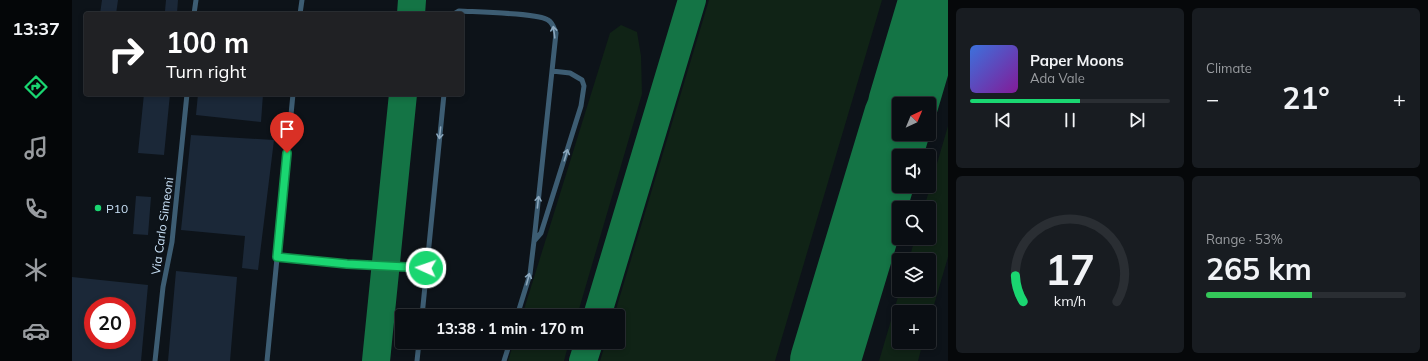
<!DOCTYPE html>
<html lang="en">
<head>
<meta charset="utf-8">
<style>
	body { margin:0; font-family:Mulish,sans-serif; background:#181c21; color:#f1f3f6; height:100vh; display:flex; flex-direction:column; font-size:15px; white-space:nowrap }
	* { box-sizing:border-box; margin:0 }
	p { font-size:13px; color:#999ca0 }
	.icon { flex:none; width:22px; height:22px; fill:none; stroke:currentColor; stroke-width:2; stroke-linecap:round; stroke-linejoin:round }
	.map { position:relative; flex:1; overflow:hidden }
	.drawer { display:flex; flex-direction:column; gap:8px; padding:8px; background:#06080a; width:480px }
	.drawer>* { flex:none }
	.hud { position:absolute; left:12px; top:12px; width:380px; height:84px; border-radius:4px; box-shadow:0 2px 6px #0003,0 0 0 1px #2a2e33; background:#202124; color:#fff; overflow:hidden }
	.needle { width:26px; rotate:44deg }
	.controls { position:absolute; left:820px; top:97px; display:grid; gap:8px }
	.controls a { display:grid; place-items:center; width:44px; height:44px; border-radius:4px; background:#0a0e13; box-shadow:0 2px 6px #0003,0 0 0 1px #2a2e33; font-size:20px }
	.speed { position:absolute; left:12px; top:297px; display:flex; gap:8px; font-size:20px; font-weight:700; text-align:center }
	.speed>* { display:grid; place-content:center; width:52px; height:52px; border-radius:50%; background:#0a0e13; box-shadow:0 2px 6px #0003,0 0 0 1px #2a2e33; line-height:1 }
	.speed .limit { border:6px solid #d22; background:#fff; color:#111 }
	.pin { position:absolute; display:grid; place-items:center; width:34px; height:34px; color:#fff; margin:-41px -17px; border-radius:50% 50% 50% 0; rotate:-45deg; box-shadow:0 0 4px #0007 }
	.pin .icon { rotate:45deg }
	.me { position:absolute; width:44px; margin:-22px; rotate:273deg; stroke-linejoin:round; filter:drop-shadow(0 0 3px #0008) }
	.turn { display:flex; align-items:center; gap:14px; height:84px; padding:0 16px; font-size:18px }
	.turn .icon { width:52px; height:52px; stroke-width:2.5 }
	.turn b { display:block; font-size:28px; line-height:34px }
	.big { font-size:30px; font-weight:700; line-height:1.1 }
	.drawer .widget { flex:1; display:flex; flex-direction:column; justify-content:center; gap:6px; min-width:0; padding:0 14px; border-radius:6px; background:#181c21 }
	.drawer .dial { align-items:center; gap:0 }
	.dial svg { height:104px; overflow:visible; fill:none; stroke:#2a2e33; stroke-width:7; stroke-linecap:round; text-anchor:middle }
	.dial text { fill:#f1f3f6; stroke:none }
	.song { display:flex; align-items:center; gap:12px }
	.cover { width:48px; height:48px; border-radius:6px; background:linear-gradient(135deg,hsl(220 70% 55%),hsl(290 70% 35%)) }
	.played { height:4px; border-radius:2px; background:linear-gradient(90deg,#1ad671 55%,#2a2e33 55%) }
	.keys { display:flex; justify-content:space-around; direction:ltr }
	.heat { display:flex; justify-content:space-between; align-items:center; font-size:22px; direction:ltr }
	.charge { height:6px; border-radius:3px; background:linear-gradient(90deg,#34c759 53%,#2a2e33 0) }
	.drawer .tiles { flex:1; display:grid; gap:8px; grid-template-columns:repeat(2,1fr) }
	.trip { position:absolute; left:323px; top:309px; width:230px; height:40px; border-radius:4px; background:#0a0e13; box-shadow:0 2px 6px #0003,0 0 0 1px #2a2e33; font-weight:700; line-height:40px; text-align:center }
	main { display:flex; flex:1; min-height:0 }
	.tab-bar { display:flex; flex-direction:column; width:72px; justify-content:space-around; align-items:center; background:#040608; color:#999ca0 }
	.tab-bar .icon { width:28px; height:28px }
	.tab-bar .current { color:#1ad671 }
	.tab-bar b { font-size:18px; color:#f1f3f6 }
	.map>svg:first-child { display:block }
	.green { fill:#102316 }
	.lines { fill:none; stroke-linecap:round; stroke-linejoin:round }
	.taxiway { stroke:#147445; stroke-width:28 }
	.runway { stroke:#147445; stroke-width:70 }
	.building { fill:#1b2838; fill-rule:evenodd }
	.lane { stroke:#3d5d73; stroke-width:5 }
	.oneway { stroke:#8ba7bd }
	.route-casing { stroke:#118b49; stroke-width:10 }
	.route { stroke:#1ad671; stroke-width:7 }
	.poi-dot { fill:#1ad671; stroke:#0d1319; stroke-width:1.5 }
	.labels { text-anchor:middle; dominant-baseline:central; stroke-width:4; stroke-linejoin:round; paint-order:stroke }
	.poi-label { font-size:12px; fill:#cbe3f9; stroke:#0d1319; text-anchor:start }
	.street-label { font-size:12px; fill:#cbe3f9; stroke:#0d1319 }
</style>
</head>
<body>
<main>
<nav class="tab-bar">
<b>13:37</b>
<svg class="icon current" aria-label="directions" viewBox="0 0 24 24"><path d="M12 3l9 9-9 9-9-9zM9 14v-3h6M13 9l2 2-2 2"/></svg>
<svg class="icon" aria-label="music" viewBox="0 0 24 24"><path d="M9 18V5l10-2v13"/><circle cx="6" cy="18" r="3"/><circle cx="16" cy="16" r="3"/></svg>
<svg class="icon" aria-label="phone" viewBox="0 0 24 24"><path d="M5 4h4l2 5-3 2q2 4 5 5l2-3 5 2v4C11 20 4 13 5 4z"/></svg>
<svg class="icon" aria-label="climate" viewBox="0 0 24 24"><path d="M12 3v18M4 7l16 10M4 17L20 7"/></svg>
<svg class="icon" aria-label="car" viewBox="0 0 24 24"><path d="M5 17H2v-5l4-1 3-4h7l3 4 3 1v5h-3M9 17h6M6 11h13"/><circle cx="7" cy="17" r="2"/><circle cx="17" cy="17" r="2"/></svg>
</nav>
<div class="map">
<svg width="876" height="361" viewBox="0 0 876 361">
	<rect width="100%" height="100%" fill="#0d1319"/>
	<path class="green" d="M637 0H810L703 361H528L534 342H546V316H542Z
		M549 25 565 32 569 56 570 94 505 316H450L538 33Z
		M876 126V257L857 322V312H827V342H851L846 361H807L828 290H857V260H837L843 238H857V208H852Z
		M442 342H497L492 361H436Z"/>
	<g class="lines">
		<path class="taxiway" d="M861 4V0
			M339 14 340 0
			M525 316 620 0
			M304 361 331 94
			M511 361 517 342"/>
		<path class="runway" d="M831 104 862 0
			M753 361 827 116"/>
	</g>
	<path class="building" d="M30 0H46L44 14H28Z
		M94 0H106L105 13 93 11Z
		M72 94H98L92 155 66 153Z
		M126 94H191L189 122 124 115Z
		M119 135 202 140 186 270 170 268 173 236 109 230Z
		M64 196 79 197 76 235 61 234Z
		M104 271 165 277 158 361H96Z
		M0 277 76 285 69 361H0ZM21 306H55V340H21Z"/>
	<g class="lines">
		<path class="lane" d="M122 14 124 0
			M228 14 230 0
			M382 14 387 11C403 12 466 13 476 20 481 23 482 28 484 33L462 241
			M205 257 275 264 354 268
			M350 316 372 94
			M445 316 458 274 462 241 469 233 509 106 512 86 510 80 498 73 480 71
			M83 361 91 287 100 242 115 94
			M195 361 221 94
			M345 361 347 342
			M432 361 438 342"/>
	</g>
	<defs><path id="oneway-shaft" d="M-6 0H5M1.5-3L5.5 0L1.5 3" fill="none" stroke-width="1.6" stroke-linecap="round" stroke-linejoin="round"/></defs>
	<g class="oneway">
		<use href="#oneway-shaft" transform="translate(482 32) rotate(-98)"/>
		<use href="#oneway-shaft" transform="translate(368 133) rotate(96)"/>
		<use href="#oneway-shaft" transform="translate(494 155) rotate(-73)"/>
		<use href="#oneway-shaft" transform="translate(466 202) rotate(-84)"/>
		<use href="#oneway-shaft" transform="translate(456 279) rotate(-75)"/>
	</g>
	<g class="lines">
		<defs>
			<path id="route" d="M215 153 205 257 275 264 354 268"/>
		</defs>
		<use href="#route" class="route-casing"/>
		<use href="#route" class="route"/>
	</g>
	<circle class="poi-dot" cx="26" cy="208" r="4"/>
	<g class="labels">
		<g class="poi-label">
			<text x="34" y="208">P10</text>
		</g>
		<g class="street-label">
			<text transform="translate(90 226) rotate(-82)">Via Carlo Simeoni</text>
		</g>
	</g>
</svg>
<div class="controls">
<a><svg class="needle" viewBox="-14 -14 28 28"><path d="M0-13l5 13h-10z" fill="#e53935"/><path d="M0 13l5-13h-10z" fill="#999ca0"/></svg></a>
<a><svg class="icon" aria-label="sound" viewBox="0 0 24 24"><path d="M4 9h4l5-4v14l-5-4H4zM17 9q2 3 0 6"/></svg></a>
<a><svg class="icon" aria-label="search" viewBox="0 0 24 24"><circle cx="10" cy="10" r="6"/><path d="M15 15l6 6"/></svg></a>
<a><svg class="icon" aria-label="layers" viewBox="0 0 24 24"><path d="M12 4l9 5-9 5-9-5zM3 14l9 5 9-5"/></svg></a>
<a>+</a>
</div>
<div class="speed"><div class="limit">20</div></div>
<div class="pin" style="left:215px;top:153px;background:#d93025"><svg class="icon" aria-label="arrive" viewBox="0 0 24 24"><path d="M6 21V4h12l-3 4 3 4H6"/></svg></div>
<svg class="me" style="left:354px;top:268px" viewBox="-20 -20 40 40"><circle r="17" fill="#1ad671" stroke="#fff" stroke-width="3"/><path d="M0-11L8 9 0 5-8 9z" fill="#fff"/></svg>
<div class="trip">13:38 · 1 min · 170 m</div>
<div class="hud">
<div class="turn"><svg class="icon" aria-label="right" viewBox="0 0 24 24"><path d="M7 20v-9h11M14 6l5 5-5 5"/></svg><div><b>100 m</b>Turn right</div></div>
</div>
</div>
<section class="drawer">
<div class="tiles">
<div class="widget">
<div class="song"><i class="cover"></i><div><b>Paper Moons</b><p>Ada Vale</p></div></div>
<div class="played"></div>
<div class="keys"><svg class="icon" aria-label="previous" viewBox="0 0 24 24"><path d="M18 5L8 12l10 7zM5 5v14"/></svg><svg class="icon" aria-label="pause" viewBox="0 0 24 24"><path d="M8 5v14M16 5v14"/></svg><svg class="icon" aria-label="next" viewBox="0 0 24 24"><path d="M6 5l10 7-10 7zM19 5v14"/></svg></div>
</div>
<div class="widget"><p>Climate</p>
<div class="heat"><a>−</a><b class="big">21°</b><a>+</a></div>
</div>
<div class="widget dial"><svg viewBox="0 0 100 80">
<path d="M14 69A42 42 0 1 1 86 69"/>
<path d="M14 69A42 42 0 0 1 8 49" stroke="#1ad671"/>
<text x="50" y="56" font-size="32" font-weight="700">17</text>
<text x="50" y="72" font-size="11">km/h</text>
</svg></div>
<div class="widget"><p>Range · 53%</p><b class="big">265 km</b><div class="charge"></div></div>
</div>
</section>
</main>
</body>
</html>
